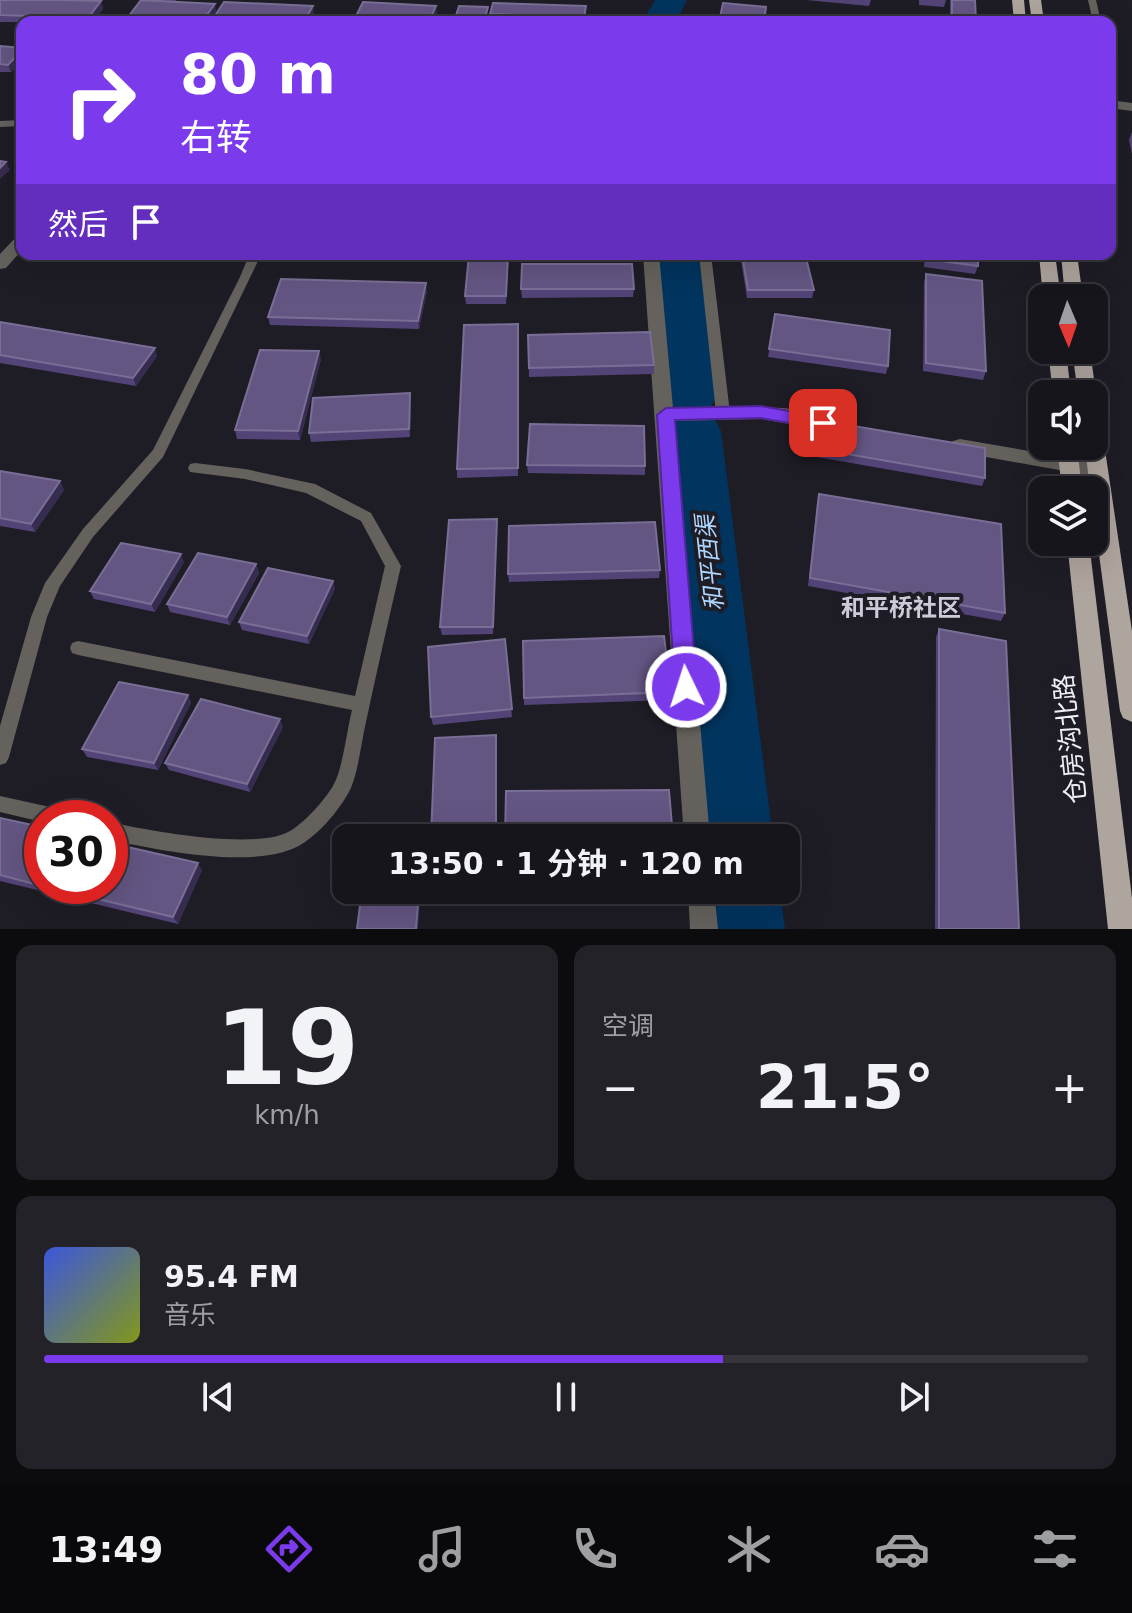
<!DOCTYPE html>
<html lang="zh">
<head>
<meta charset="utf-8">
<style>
	body { margin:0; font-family:"DejaVu Sans","Noto Sans SC",sans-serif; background:#232229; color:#f1f3f6; height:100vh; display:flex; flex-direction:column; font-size:30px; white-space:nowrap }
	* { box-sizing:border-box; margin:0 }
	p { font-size:26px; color:#9e9fa3 }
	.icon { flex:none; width:44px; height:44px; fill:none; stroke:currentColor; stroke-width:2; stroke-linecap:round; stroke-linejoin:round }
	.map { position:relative; height:929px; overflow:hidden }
	.sheet { display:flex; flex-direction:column; gap:16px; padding:16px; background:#0c0c0f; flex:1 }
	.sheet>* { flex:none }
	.hud { position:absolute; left:16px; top:16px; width:1100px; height:244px; border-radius:16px; box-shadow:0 8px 32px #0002,0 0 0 2px #35343b; background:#7c3aed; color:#fff; overflow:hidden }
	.needle { width:52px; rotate:178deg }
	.controls { position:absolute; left:1028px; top:284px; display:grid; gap:16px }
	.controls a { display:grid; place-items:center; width:80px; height:80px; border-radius:16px; background:#16151c; box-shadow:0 8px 32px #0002,0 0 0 2px #35343b; font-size:40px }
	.speed { position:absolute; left:24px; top:800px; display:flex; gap:16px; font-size:40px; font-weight:700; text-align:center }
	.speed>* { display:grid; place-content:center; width:104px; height:104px; border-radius:50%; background:#16151c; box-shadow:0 8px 32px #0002,0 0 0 2px #35343b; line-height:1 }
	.speed .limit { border:12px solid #d22; background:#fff; color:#111 }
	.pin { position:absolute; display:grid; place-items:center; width:68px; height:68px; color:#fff; margin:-34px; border-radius:16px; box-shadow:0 4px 12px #0006 }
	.me { position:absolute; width:88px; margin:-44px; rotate:356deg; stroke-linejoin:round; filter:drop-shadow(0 0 6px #0008) }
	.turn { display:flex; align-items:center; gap:28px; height:168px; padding:0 32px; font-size:36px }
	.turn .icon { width:104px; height:104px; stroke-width:2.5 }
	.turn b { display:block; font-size:56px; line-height:68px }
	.then { display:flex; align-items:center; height:76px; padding:0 32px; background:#0003; gap:16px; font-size:30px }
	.big { font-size:60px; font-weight:700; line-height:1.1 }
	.sheet .widget { flex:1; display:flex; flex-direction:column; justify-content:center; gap:12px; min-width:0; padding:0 28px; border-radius:16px; background:#232229 }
	.sheet .dial { align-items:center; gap:0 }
	.dial b { font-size:104px; line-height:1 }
	.song { display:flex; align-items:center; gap:24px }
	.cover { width:96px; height:96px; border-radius:12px; background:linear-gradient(135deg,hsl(230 70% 55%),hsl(70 70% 35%)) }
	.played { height:8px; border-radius:4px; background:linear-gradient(90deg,#7c3aed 65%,#35343b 65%) }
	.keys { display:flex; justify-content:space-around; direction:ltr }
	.heat { display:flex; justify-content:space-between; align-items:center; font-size:44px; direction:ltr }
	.sheet .tiles { flex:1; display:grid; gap:16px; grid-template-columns:1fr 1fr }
	.widget:last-child { grid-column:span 2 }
	.trip { position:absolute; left:332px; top:824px; width:468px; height:80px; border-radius:16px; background:#16151c; box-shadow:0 8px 32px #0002,0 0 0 2px #35343b; font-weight:700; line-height:80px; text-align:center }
	.tab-bar { display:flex; height:128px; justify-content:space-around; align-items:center; background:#09080b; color:#9e9fa3 }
	.tab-bar .icon { width:56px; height:56px }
	.tab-bar .on { color:#7c3aed }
	.tab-bar b { font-size:36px; color:#f1f3f6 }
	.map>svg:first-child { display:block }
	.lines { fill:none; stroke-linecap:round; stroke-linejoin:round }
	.river { fill:#01345e; fill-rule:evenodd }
	.service { fill:#65615d; fill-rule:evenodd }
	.minor { fill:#65615d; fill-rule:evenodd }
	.primary { fill:#aea59e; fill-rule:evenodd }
	.wall { fill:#524476 }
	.shaded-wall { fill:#362c50 }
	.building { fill:#635683; stroke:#796e95; stroke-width:2 }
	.route { fill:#7c3aed; stroke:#51269a; stroke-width:2 }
	.labels { text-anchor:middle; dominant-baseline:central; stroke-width:8; stroke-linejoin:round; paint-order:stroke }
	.water-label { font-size:24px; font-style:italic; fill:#add5fe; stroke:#1e1c25 }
	.neighbourhood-label { font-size:24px; font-weight:bold; fill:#cdcbd7; stroke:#1e1c25 }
	.near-street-label { font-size:26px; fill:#efeef4; stroke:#1e1c25 }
</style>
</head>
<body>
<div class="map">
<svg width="1132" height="929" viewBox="0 0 1132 929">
	<rect width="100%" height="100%" fill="#1e1c25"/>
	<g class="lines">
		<path class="river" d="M655 0H687L676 22H642Z
			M655 254H699L717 397 709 409 692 414 675 409 667 397Z
			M696 413 714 418 721 431 773 838H705L671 431 678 418Z
			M710 890H780L785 929H713Z"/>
		<path class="service" d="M1088 0H1096L1101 22H1093Z
			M1110 72 1115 75 1116 88H1110Z
			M22 120V126L0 127V121Z
			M241 254H254L259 259 163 457 93 537 60 586 47 617 9 757 6 763 0 765V726L31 617 45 583 83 529 153 450 240 277 247 260Z
			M699 254H711L730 413 723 418 716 413Z
			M195 463 245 469 315 484 371 513 401 566C389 618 377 670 366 722 361 743 359 768 351 788 341 809 314 841 292 849 245 868 159 850 110 840V822C149 831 254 850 288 832 303 825 328 797 335 782 343 765 347 730 352 710L78 655 72 653 70 648 72 643 78 641 355 696 385 566 361 521 306 493 245 479 190 472 188 468 190 464Z
			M0 796 59 809 65 812 68 818H42V822L0 812Z"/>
		<path class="minor" d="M1110 100 1132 103V111L1110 108Z
			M22 235V250L6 268 0 269V254L16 237Z
			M643 254H659L673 408C702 407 824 401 840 424L830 431 761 419 674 421 710 838H684Z
			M960 439 1098 463 1105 465 1108 470 1105 475 1098 477 953 451 950 446 953 441Z
			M688 890H714L718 929H690Z"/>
		<path class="primary" d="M1012 0H1024L1026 22H1014Z
			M1029 0H1041L1044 22H1032Z
			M1039 254H1055L1061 298H1043Z
			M1061 254H1077L1083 298H1065Z
			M1048 350H1066L1071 394H1053Z
			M1072 350H1090L1096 394 1094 398V394H1078Z
			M1094 436 1104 443 1132 631V722L1123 718 1120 711 1094 517V490H1090L1085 446H1094Z
			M1057 446H1077L1082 490H1062Z
			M1067 542H1089L1132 898V929H1108Z"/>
	</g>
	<path class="wall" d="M0 0 101 1 103 9 93 22H0Z
		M143 0H176L175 2 216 11 209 22H130L128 17Z
		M806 0H871L869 6Z
		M919 0H946L944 7 919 5Z
		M950 0H975L976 22H950Z
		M586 6 585 22 491 21 490 14Z
		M437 13 433 22H334L356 16Z
		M314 14 309 22H216L214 17Z
		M0 46 22 48V60L11 72H0Z
		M1132 132V154L1129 140Z
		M469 254H509L506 304H466L465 296Z
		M740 254H805L814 290 812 298H747Z
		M925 254H978V266L975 274 924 267Z
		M926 274 986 371 983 380 923 371 924 282Z
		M521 289H634L633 297 522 298Z
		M427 291 419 329 270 325 268 317Z
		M775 314 888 366 886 374 768 357Z
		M0 322 157 356 136 386 0 363Z
		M518 324V476L457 478V469Z
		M528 335 654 365V374L529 377Z
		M321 359 300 440 237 439 235 430Z
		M410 393 411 401 410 437 311 442 309 433Z
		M804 426 985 478 982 486 800 454Z
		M527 465 645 466V475L528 473Z
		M0 471 60 481 64 490 35 532 0 526Z
		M819 494 1005 613 1001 621 808 586 817 503Z
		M497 519 493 634 442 635 440 627Z
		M184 562 155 612 94 599 90 591Z
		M256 564 259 573 230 625 170 612 167 604Z
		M660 570 659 578 509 582 508 574Z
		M333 581 335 589 309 644 242 630 239 622Z
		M939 629 1019 929H935L936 637Z
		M505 639 512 717 433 725 431 717Z
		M523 641 671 692 670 700 524 705Z
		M188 695 191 703 158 770 87 757 82 749Z
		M283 727 250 792 169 770 165 763Z
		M0 818 202 870 178 924 0 881Z"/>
	<path class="shaded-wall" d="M101 1 103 9 93 22H90L88 18Z
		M215 4 216 11 209 22H204L203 20Z
		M313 6 314 14 309 22H304Z
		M436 6 437 13 433 22H431L430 19Z
		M22 50V60L11 72 8 65Z
		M6 162 10 170 0 179V168Z
		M426 283 427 291 419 329 418 321Z
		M155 348 157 356 136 386 133 378Z
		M319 351 321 359 300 440 298 431Z
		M410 393 411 401 410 437 409 429Z
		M60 481 64 490 35 532 31 524Z
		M181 554 184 562 155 612 151 604Z
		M256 564 259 573 230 625 227 617Z
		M333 581 335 589 309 644 307 636Z
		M188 695 191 703 158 770 154 763Z
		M280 719 283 727 250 792 247 784Z
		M198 863 202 870 178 924 173 917Z
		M419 890H421L418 929H416Z"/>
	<path class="building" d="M0 0H62L101 1 88 18 0 15Z
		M141 0 215 4 203 20 128 17Z
		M952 0H975L976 22H952Z
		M224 2 313 6 304 21 214 17Z
		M363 2 436 6 430 19 365 16 362 22H334L337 15 356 16Z
		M493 3 586 6 584 18 490 14Z
		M723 3 766 7 764 22H719Z
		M459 6 488 7 484 22H454Z
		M786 16 842 22H784Z
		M0 46 22 48V50L8 65 0 64Z
		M0 161 6 162 0 168Z
		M469 254H508L506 296H465Z
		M742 254H805L814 290H748Z
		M927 254H978V266L926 259Z
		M522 264H632L634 289H521Z
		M926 274 982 281 986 371 926 363Z
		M281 279 426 283 418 321 268 317Z
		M775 314 890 330 888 366 769 349Z
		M0 322 155 348 133 378 0 355Z
		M518 324V468L457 469 464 325Z
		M650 332 654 365 529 368 528 335Z
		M260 350 319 351 298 431 235 430Z
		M410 393 409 429 309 433 313 398Z
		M806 418 985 448V478L801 446Z
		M530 424 644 426 645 466 527 465Z
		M0 471 60 481 31 524 0 518Z
		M819 494 1001 524 1005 613 810 578Z
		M497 519 493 627H440L449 520Z
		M655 522 660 570 508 574 509 526Z
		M121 543 181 554 151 604 90 591Z
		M198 553 256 564 227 617 167 604Z
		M268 568 333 581 307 636 239 622Z
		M939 629 1006 641 1019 929H939Z
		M664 636 671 692 524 698 523 641Z
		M505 639 512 709 431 717 428 647Z
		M119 682 188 695 154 763 82 749Z
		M201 699 280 719 247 784 165 763Z
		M496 735V838H431L435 738Z
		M669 790 673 838H505L506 791Z
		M0 818 42 827V886L0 875Z
		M110 843 198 863 173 917 44 886H110Z
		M362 890H419L416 929H357Z"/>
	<path class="route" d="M761 406 823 417 831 423 823 429 761 418 675 420 697 687 693 693 686 696 678 693 675 687 657 415 666 408Z"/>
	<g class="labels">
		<g class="water-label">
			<text transform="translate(710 563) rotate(-96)">和平西渠</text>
		</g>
		<g class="neighbourhood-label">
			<text x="901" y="608">和平桥社区</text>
		</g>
		<g class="near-street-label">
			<text transform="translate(1070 739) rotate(-96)">仓房沟北路</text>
		</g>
	</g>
</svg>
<div class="controls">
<a><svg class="needle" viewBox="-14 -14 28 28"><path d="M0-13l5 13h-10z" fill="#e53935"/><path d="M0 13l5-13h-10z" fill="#9e9fa3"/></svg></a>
<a><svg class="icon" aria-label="sound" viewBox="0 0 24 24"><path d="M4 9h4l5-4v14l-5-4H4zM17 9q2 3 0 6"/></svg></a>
<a><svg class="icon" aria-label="layers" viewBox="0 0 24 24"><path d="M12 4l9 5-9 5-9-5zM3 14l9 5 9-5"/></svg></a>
</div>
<div class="speed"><div class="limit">30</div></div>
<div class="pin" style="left:823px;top:423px;background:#d93025"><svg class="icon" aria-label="arrive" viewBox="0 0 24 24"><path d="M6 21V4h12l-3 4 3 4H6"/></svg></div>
<svg class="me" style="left:686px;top:687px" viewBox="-20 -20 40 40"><circle r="17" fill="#7c3aed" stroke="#fff" stroke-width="3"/><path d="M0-11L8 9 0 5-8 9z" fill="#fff"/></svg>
<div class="trip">13:50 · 1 分钟 · 120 m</div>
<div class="hud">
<div class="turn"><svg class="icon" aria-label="right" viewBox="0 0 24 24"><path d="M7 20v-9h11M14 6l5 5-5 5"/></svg><div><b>80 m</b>右转</div></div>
<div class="then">然后<svg class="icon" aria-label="arrive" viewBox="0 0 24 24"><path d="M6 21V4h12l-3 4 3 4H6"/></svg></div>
</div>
</div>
<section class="sheet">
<div class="tiles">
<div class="widget dial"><b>19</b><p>km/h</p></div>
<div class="widget"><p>空调</p>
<div class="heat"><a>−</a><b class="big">21.5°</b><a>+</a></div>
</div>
<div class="widget">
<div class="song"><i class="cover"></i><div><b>95.4 FM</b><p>音乐</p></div></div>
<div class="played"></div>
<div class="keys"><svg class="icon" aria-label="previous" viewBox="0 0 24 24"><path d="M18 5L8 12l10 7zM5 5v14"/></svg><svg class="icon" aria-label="pause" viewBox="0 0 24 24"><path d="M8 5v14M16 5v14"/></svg><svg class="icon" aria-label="next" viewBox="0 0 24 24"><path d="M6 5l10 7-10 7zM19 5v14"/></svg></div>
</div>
</div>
</section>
<nav class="tab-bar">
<b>13:49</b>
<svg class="icon on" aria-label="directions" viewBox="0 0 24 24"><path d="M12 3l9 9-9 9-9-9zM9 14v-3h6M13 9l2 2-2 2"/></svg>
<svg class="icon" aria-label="music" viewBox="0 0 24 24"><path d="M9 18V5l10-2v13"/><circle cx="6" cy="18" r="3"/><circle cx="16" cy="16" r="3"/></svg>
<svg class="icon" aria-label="phone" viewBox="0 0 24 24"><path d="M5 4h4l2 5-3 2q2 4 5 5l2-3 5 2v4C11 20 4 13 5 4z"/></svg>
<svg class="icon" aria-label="climate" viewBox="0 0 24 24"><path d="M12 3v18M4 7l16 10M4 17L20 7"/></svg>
<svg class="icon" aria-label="car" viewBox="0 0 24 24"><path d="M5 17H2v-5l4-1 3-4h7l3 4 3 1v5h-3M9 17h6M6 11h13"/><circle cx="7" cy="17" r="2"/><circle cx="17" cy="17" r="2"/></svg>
<svg class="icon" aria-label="filters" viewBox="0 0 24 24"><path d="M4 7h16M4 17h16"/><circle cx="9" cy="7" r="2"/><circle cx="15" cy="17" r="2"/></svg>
</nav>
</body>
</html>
